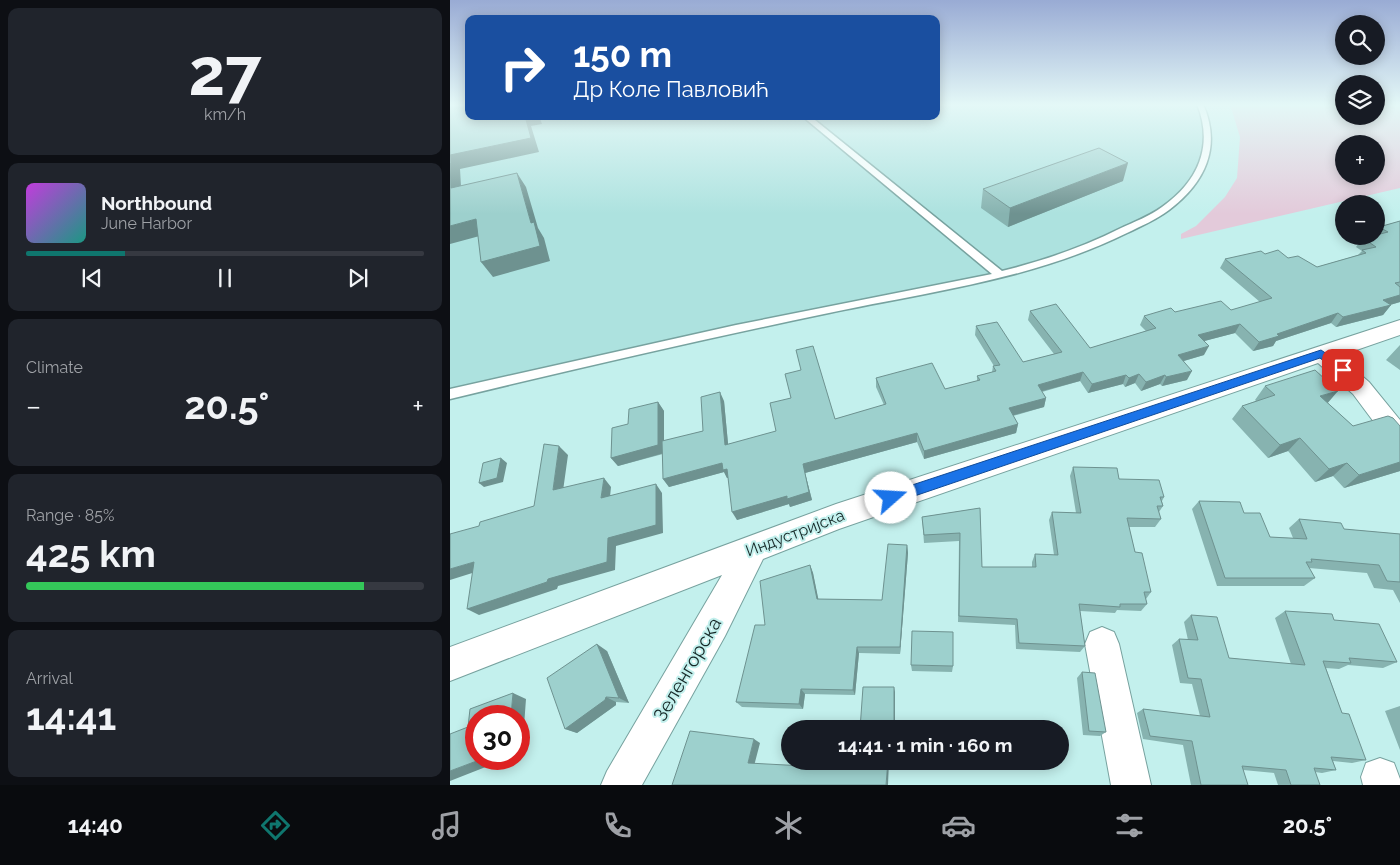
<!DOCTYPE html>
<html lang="en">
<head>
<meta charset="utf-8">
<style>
	body { margin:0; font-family:Raleway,sans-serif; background:#20242c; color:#f1f3f6; height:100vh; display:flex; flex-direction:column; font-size:19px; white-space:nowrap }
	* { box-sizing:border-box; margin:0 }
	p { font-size:16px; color:#9ea1a6 }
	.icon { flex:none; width:28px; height:28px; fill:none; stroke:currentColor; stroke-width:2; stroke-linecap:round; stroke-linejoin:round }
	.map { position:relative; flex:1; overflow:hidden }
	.side { display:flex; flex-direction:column; gap:8px; padding:8px; background:#0d0f14; width:450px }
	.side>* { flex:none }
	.guide { position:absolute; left:15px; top:15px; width:475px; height:105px; border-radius:10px; box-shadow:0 2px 12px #0003; background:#1a4fa0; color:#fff; overflow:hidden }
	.fabs { position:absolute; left:885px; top:15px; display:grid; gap:10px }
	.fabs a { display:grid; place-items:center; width:50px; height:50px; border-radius:50%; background:#171b24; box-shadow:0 2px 12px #0003; font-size:25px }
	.speed { position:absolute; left:15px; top:705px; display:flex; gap:10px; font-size:25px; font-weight:700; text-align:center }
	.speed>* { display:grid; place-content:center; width:65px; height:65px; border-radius:50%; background:#171b24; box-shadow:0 2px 12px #0003; line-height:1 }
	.speed .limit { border:8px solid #d22; background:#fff; color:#111 }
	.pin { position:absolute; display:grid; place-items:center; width:42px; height:42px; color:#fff; margin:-21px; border-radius:10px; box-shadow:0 2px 8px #0006 }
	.me { position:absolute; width:55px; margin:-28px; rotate:71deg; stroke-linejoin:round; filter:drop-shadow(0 0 4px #0008) }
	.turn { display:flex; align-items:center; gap:18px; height:105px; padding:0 25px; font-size:22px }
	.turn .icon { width:65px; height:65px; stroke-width:2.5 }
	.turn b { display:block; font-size:35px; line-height:42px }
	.big { font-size:38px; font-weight:700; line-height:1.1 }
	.side .tile { flex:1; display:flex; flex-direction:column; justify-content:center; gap:8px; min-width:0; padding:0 18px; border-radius:10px; background:#20242c }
	.side .dial { align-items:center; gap:0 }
	.dial b { font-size:65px; line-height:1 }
	.song { display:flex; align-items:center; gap:15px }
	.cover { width:60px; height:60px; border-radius:8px; background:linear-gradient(135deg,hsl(290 70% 55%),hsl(170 70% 35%)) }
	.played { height:5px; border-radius:2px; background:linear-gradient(90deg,#0f766e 25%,#363941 25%) }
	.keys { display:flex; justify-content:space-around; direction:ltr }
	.heat { display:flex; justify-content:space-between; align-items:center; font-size:28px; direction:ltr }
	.charge { height:8px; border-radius:4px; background:linear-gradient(90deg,#34c759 85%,#363941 0) }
	.trip { position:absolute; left:331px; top:720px; width:288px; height:50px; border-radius:25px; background:#171b24; box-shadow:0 2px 12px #0003; font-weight:700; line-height:50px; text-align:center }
	.tab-bar { display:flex; height:80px; justify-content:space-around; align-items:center; background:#090b0e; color:#9ea1a6 }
	.tab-bar .icon { width:35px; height:35px }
	.tab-bar .selected { color:#0f766e }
	.tab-bar b { font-size:22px; color:#f1f3f6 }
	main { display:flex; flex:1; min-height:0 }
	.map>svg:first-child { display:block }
	.built { fill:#ade2df }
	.green { fill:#e3cada; fill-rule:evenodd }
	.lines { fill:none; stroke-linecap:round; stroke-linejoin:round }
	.service-casing { stroke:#77a29f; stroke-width:3 }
	.minor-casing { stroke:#77a29f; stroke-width:2 }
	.service { fill:#fff; fill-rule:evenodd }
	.minor { fill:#fff; fill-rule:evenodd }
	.wall { fill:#87b3b0 }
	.shaded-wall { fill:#6e9290 }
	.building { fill:#9dd0cd; stroke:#6e9290 }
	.route { fill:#1a73e8; stroke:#114b97 }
	.labels { text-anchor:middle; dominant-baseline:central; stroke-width:4; stroke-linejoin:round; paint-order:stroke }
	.street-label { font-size:16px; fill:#172928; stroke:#c3f0ed }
	.near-street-label { font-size:19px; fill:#172928; stroke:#c3f0ed }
</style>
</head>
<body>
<main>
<section class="side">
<div class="tile dial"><b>27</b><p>km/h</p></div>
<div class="tile">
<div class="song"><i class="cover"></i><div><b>Northbound</b><p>June Harbor</p></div></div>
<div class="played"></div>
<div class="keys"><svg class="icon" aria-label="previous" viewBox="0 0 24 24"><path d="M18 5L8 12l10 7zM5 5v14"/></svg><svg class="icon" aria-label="pause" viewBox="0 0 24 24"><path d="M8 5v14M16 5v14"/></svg><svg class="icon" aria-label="next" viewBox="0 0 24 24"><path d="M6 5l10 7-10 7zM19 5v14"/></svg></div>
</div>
<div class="tile"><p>Climate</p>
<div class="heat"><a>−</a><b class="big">20.5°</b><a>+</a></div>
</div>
<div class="tile"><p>Range · 85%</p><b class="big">425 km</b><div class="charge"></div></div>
<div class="tile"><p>Arrival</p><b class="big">14:41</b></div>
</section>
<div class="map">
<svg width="950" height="785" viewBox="0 0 950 785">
	<rect width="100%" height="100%" fill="#c3f0ed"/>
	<path class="built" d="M0 104 19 116H486V104H750L760 144 749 173 719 206 660 239 550 275 0 394Z"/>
	<path class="green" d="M780 104H894V116H926V104H950V188L731 239V234L746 226 775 197 787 178 790 137ZM894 144H926V176H894Z"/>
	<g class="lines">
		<defs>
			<path id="service" d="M747 104H753C772 147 755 183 719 210 706 220 691 226 677 233 582 280 477 292 374 314 249 340 124 369 0 399V389L286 325 542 274 352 116H360L552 271C593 261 633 247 671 228 684 222 700 216 712 207 748 182 764 146 747 104Z"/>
			<path id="minor" d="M950 320V335L889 356 919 382 950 420V448L941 445 903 394 868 363 389 529 313 559 275 636 192 785H151L157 771 272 575 0 681V647L386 504Z
				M652 627 664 632 669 644 701 785H661L635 644 640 632Z
				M930 758 944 763 950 779V785H913L911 777 916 763Z"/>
		</defs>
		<use href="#service" class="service-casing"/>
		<use href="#minor" class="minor-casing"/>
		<use href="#service" class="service"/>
		<use href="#minor" class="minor"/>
	</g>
	<path class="wall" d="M673 181 558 227 531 208 533 189Z
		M950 221V302L940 305H941L933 315 886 327 881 323 826 341 823 346 803 351 785 333 754 341V355L734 361 737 380 712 386 710 384 691 391 685 383 675 387 673 384 638 393 630 381 592 392 596 398 594 407 563 416 568 424 566 433 474 459 467 442 355 473 362 500 340 507 339 504 287 520 278 478H277L274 472 219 487 213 479V454L168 466 161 458 178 424 208 402 214 411V441L253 431 274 401 278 444 385 419 434 405 426 387V378L495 389 527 381V376L542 372 543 366H544L525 335 526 326 573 362 604 354 578 320 580 311 640 348 696 331 690 325 694 316 725 312 781 310 810 302 770 268 775 259 815 254 838 258 867 267 908 255 912 251 906 247 913 238 926 236V230L929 227Z
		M950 345V370L936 360Z
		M815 386 878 403 903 426H950V471L894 488 883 476 865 482 838 451 818 458 782 419 792 406 806 401 805 400Z
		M623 467 669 479 714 497 712 501 713 506 709 512 711 519 705 527H679L685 552 701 592 696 599 697 604 691 611 667 610 665 613 630 611 635 646 630 652 566 649 565 625 508 622 509 541 474 543 472 517 530 508 532 567H582V562L585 554 604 555 599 520 602 512 626 513 620 476Z
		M749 501 794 513 820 537 843 538 839 528 849 519 894 529 950 534V603L943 590 924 588 917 573 859 568 865 578 854 586H767L742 509Z
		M457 545 458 553 450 654 409 653 405 695 355 694 353 709 292 707 286 702 315 625 360 565 363 573 368 599 432 600Z
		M835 611 884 620 947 662 933 668 898 665 889 669 876 668 892 713 916 760 902 763 883 761 886 770 872 773 865 772 870 785H828L824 773 793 770 798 785H741L733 745 693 739 687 713 693 709 750 716 742 684 730 683 722 645 729 639 738 640 734 622 741 615 779 658 841 664 825 618Z
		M157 651 179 703 166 702V705L127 733 115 729Z
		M461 665 503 666 502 672 462 671Z
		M632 672 656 732 650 736 633 735 627 678Z
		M950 706V750L935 711Z"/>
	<path class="shaded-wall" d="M75 116H89L92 124 81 126 89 152 10 169 12 203 1 188 0 155Z
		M678 163 673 181 558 227 560 208Z
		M67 173 76 187 88 228 94 238 100 261 43 277 31 262 81 223Z
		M26 219 37 234 0 244V226Z
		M950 295V302L926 309 933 300Z
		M941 305 933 315 886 327 893 317Z
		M888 313 881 323 826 341 823 346 803 351 809 342 827 334Z
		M790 324 785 333 743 344 748 335Z
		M759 346 754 355 723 364 728 355Z
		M742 371 737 380 712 386 716 377Z
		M633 372 630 381 585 393 588 385Z
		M689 374 685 383 675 387 679 378Z
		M676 375 673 384 638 393 642 384Z
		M715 375 710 384 691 391 696 382Z
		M888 391 876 405 870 396Z
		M270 392 274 401 279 454 275 445Z
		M596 398 594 407 557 417 559 408Z
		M208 402 214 411V453L168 466 161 458Z
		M568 424 566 433 474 459V451Z
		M467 433V442L355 473 362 500 340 507 339 504 287 520 282 512 353 464Z
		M850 438 838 451 818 458 830 445Z
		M109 446 118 455 112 498 103 490Z
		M51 458 57 463 53 482 34 487 29 483Z
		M950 462V471L894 488 909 475Z
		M272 463 277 469 282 477 277 478 274 472 219 487 213 479Z
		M897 463 883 476 865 482 879 469Z
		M154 478 161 487 159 507 151 498Z
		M206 484 212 493 213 533 166 546 165 570 108 586 107 589 29 615 17 609 98 579 158 538Z
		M457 545 458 553 450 654V647Z
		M24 562 35 569 0 580V569Z
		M360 565 363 573 370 607 367 599Z
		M147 644 157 651 179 703 169 698Z
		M407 647 409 653 405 695 403 690Z
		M444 687 445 692V729H444Z
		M351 689 355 694 353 709 349 704Z
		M63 693 76 699 72 753 69 754V716H61Z
		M156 697 166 702V705L127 733 115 729Z
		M304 739 310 743 304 766 298 763Z
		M32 759H56L0 781V771Z
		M438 761H439L438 785H436Z"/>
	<path class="building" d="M0 104H19V116H75L81 138 0 155Z
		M649 148 678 163 560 208 533 189Z
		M0 163 1 188 67 173 81 223 84 222 90 246 31 262 26 219 0 226Z
		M950 221V282L945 283 950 287V295L933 300 941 305 893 317 888 313 827 334 829 336 809 342 790 324 748 335 759 346 728 355 742 371 716 377 715 375 696 382 689 374 679 378 676 375 642 384 633 372 588 385 596 398 559 408 568 424 474 451 467 433 353 464 359 492 337 499V496L282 512 277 469 273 470 272 463 213 479 212 441 253 431 251 397 270 392 275 445 326 431 320 403 341 398 335 374 351 370 346 350 363 346 385 419 436 404 426 378 482 363 495 389 530 380 527 376 546 371 543 366 550 365 526 326 547 322 573 362 612 352 580 311 606 304 640 348 706 328 694 316 721 308 725 312 771 301 781 310 822 298 775 259 811 251 815 254 828 250 838 258 848 256 867 267 916 253 912 250 926 247 913 238 922 236H926V235L938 232 929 227Z
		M865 370 888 391 870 396 903 426 938 416 943 418 950 426V462L909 475 897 463 879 469 850 438 830 445 792 406 825 395 815 386Z
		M208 402V445L161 458 162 428 178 424 179 409Z
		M94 444 109 446 103 490 154 478 151 498 206 484V525L158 538 157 562 98 579 97 582 17 609 24 562 0 569V534L29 526 30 522 84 506Z
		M51 458 47 478 29 483 33 463Z
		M623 467 667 468 669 479 709 480 714 497H710L713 506H707L711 519 677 518 685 552 692 553 701 592H694L697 604H670V607L629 604 635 646 569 643 567 619 509 616 510 533 474 535 472 517 530 508 532 567H586L585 554 608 555 602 512 631 513Z
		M749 501 790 502 794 513H810L820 537 857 539 849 519 891 523 894 529 950 534V582L937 581 929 565 861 559 862 562H856L865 578H775Z
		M438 544 457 545 450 647H407L403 690 351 689 349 704 286 702 305 625H315L310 581 360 565 367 599 432 600Z
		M835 611 882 614 884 620 929 624 947 662 899 658 901 663 873 661 892 713 899 714 916 760 881 757 886 770 864 768 870 785H841L836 770 792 766 798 785H751L742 741 700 736 693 709 760 717 751 679 738 678 729 639 748 640 741 615 767 617 779 658 855 665Z
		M462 631 503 632V666L461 665Z
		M147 644 169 698 156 697 155 700 115 729 97 678Z
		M632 672 645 673 656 732 639 731Z
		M413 687H444V728L410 729Z
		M63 693 61 716H26V759H32L0 771V734L18 727 20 709Z
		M240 731 304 739 298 763 411 769 412 761H438L436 785H222Z"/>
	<linearGradient id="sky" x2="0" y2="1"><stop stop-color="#99abd4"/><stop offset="0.49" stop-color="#e4f8f7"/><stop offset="1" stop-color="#e4f8f7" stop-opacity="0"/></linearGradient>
	<rect width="950" height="214" fill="url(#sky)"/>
	<path class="route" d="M871 350 896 367V373H889L870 358 441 504 437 502 435 498 437 494 441 492Z"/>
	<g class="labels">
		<g class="street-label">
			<text transform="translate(345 533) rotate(-21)">Индустријска</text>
		</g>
		<g class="near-street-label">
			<text transform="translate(237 669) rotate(-60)">Зеленгорска</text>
		</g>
	</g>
</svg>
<div class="fabs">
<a><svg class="icon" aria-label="search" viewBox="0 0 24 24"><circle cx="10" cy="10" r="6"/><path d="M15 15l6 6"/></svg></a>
<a><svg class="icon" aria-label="layers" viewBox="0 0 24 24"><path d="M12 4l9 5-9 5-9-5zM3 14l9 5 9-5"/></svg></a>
<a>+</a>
<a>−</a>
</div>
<div class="speed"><div class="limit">30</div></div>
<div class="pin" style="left:893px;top:370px;background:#d93025"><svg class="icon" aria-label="arrive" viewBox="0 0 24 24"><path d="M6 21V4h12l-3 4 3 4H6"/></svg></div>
<svg class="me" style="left:441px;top:498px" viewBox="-20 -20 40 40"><circle r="19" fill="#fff"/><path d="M0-13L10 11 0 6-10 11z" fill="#1a73e8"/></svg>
<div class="trip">14:41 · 1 min · 160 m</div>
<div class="guide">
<div class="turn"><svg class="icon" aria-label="right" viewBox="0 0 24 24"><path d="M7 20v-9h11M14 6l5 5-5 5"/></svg><div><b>150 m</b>Др Коле Павловић</div></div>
</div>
</div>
</main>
<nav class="tab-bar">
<b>14:40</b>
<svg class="icon selected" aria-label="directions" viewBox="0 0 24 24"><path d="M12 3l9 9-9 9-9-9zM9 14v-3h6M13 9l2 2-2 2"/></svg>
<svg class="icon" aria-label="music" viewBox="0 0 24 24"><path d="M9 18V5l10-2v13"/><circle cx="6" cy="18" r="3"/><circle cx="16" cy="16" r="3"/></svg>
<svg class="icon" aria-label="phone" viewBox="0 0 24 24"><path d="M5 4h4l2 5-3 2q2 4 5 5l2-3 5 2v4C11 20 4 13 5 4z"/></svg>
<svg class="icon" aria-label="climate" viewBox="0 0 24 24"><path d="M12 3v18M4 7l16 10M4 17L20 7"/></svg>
<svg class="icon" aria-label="car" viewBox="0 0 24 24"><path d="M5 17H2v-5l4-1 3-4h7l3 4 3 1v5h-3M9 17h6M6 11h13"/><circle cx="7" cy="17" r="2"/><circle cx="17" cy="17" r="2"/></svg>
<svg class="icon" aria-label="filters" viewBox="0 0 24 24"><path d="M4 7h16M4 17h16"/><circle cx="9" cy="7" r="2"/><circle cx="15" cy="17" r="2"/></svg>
<b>20.5°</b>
</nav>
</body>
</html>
